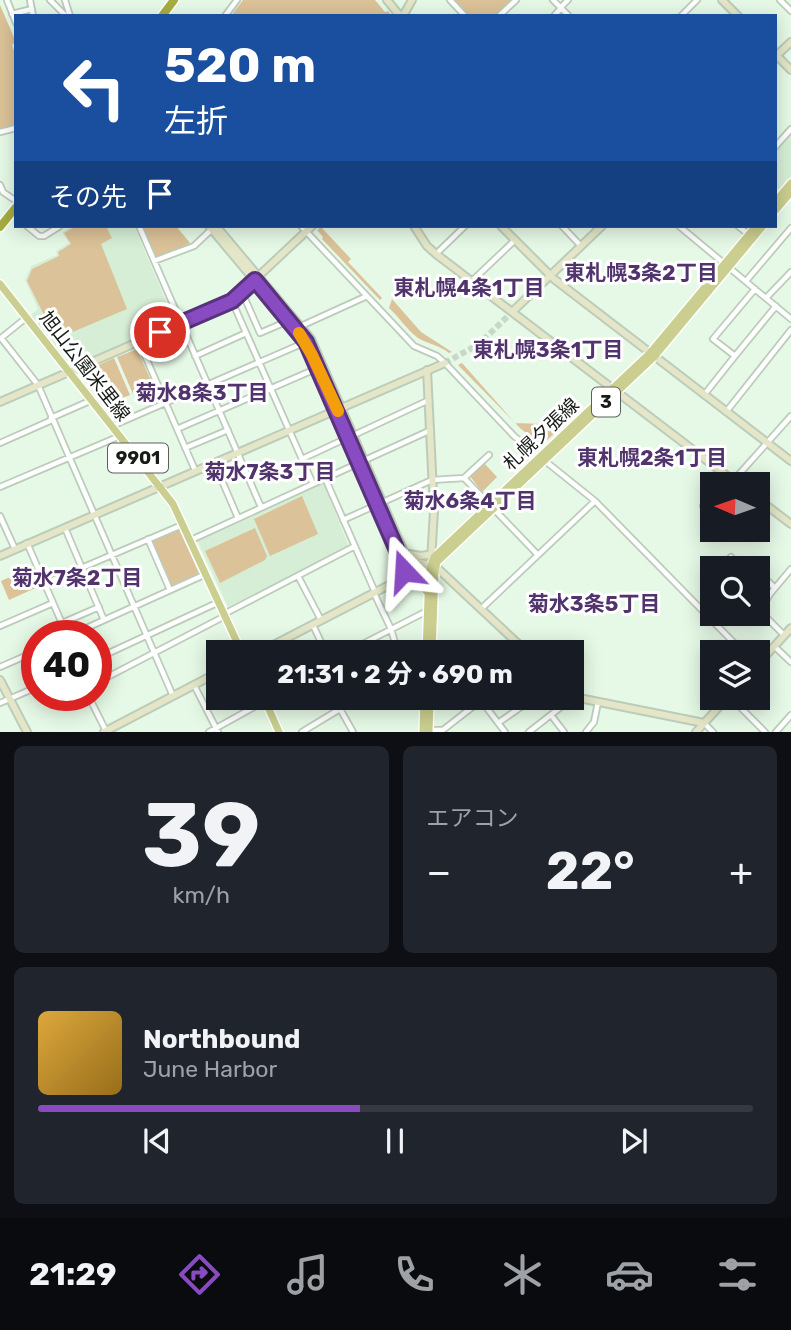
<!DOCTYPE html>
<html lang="ja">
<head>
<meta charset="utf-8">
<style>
	body { margin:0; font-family:Rubik,"Noto Sans JP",sans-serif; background:#20242c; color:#f1f3f6; height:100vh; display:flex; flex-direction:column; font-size:26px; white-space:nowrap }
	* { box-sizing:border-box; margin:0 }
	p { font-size:23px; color:#9ea1a6 }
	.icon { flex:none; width:38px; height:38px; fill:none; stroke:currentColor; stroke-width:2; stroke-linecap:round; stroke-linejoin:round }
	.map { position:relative; height:732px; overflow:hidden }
	.panel { display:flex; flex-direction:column; gap:14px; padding:14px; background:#0d0f14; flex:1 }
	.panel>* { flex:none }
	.guide { position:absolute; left:14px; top:14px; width:763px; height:214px; border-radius:0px; box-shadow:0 4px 18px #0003; background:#1a4fa0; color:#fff; overflow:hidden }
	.needle { width:46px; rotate:272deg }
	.fabs { position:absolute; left:700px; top:472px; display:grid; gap:14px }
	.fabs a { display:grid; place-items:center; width:70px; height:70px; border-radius:0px; background:#171b24; box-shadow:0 4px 18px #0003; font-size:35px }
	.speed { position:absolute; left:21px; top:620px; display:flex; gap:14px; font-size:35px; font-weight:700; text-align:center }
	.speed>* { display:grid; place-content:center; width:91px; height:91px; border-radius:50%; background:#171b24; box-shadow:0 4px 18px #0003; line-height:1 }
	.speed .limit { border:10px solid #d22; background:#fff; color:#111 }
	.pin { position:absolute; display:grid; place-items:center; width:60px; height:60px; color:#fff; margin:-30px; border:4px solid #fff; border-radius:50%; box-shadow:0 2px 7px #0007 }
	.me { position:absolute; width:77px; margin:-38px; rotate:340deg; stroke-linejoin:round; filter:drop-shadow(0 0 5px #0008) }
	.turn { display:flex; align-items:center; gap:24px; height:147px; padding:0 35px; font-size:32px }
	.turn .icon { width:91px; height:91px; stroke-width:2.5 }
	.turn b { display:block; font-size:49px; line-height:60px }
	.then { display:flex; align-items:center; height:66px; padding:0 35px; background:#0003; gap:14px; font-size:26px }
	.big { font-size:52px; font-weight:700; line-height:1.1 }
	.panel .widget { flex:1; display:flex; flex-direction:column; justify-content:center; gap:10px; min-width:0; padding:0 24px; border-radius:10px; background:#20242c }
	.panel .dial { align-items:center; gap:0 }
	.dial b { font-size:91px; line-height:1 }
	.song { display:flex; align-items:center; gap:21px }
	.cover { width:84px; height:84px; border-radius:10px; background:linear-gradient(135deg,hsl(40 70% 55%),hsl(40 70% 35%)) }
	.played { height:7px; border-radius:4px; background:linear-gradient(90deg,#894bc1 45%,#363941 45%) }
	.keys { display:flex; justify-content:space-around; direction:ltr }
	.heat { display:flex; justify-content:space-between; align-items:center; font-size:38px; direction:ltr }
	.panel .tiles { flex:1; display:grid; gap:14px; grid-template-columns:1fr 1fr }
	.widget:last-child { grid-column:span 2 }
	.trip { position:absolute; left:206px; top:640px; width:378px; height:70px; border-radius:0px; background:#171b24; box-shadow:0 4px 18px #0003; font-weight:700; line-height:70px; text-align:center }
	.tabs { display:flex; height:112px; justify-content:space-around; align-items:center; background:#090b0e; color:#9ea1a6 }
	.tabs .icon { width:49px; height:49px }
	.tabs .on { color:#894bc1 }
	.tabs b { font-size:32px; color:#f1f3f6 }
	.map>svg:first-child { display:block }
	.built { fill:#d6eed6 }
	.green { fill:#dbc298 }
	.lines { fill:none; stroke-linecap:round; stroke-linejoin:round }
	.secondary-tunnel { stroke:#c7d8c7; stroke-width:6; stroke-dasharray:6 3; stroke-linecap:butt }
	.street-casing { stroke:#bbccba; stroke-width:8 }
	.secondary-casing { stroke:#bbccba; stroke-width:10 }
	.primary-casing { stroke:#fff; stroke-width:10 }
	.highway-casing { stroke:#fff; stroke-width:11 }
	.street { stroke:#fff; stroke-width:4.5 }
	.secondary { stroke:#e4e6c7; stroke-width:6 }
	.primary { stroke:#cace8e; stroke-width:7 }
	.highway { stroke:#a6ad43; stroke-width:8 }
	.route-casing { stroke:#59317d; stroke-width:18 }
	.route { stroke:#894bc1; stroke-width:12 }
	.slow { stroke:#f59e0b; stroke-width:12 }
	.labels { text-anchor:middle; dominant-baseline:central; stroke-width:6; stroke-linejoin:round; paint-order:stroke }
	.shield { fill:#fff; stroke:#5b5f5b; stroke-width:2 }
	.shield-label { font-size:18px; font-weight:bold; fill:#151b15 }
	.street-label { font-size:19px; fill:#151b15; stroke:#fff }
	.neighbourhood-label { font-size:21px; font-weight:bold; fill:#51336e; stroke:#fff }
</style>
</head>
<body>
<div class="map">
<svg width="791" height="732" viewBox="0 0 791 732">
	<rect width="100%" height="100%" fill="#e6f9e6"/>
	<path class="built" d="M791 132V176L780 190 775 186V150Z
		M72 226H134L175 322 72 365 31 315 38 309 25 280 31 266 57 255 56 251 69 243 62 232Z
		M323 482 349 547 228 607 197 540Z"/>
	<path class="green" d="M243 0H375L385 12 388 11 392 16H231Z
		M453 0H512L495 16H468Z
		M0 5 16 42 12 45 16 56V126L0 129Z
		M76 226H106L112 238 101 244 127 309 56 339 27 281 32 269 59 256 58 252 71 244 64 233Z
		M141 226H176L190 243 157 258Z
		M321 227 351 259 348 262 382 298 380 300 322 239 323 237 317 230Z
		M392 299 421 332 452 352 449 353C439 345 428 344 418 338 407 330 399 317 389 308Z
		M137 349 153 385 133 394 117 357Z
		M114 358 130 395 110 403 94 367Z
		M462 363 515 423 542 424 556 432 547 440 545 438 543 440 532 437 521 429 458 365Z
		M484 463 497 477 482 492 470 476Z
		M302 496 318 534 270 556 254 519Z
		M255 528 267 556 265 560 220 583 205 551Z
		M179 529 199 573 171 586 151 541Z
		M34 566 42 585 9 600 1 581Z"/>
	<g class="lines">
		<path class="secondary-tunnel" d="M445 363 479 344 512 312"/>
		<defs>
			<path id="street" d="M7 0 16 23
				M30 0 33 16
				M50 0 66 16
				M65 0 70 16
				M450 0 465 16
				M553 0 569 16
				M780 0 791 11
				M560 8 568 0
				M12 14 32 9
				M225 16 237 0
				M499 16 516 0
				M554 16 561 8
				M681 16 697 0
				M0 132 16 128
				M775 147 791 129
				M0 185 3 192 16 201
				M27 226 39 236H44L60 226
				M139 226 261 507
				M301 226 414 346 437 356 445 363 514 436 595 501 744 653
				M562 226 581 246
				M679 226 791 319
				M738 226 748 234
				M436 254 465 226
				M154 261 194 246 213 228
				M472 281 515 240
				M746 281 791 228
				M242 292 260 333 288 321
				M766 298 791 272
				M232 301 313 484 359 463
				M26 318 1 338 38 385 173 696
				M301 326 367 296
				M139 342 195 470
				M195 356 246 333
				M735 356 776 306
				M704 395 735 356 713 339 755 289
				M726 412 791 330
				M51 418 92 400
				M112 426 306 342
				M177 429 318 368
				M354 435 429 400
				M0 443 52 420
				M185 448 228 430
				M302 459 349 437
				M365 460 431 430
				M214 462 238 518
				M325 478 375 592
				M464 478 489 455
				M733 481 791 416
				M0 487 120 436
				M703 506H712
				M0 516 15 549
				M343 520 432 480 464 478 538 555
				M65 528 104 620
				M148 539 170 590
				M191 540 313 484
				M27 543 67 635
				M750 564 755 569
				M720 569 731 557
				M758 572 775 588
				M298 576 321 620
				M44 584 182 525
				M374 593 391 629 398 653
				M481 609 595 501
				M760 611 770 594 791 569
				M760 611 784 635
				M224 614 355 546
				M62 623 99 607
				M313 625 326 653
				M0 626 53 603
				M71 635 206 574
				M774 646 791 662
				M345 653 427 611
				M96 659 219 602
				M0 667 37 651
				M96 683 225 616
				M194 685 218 732
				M48 695 52 705 73 695
				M88 695 106 731
				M334 698 353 732
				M731 698 765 732
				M480 699 505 732
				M0 703 37 687
				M551 715 564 732
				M498 723 534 698
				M704 723 713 732
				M429 730H443L484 698
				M209 732 265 701
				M302 732 358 698
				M529 732 575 696
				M586 732 594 722 598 702
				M776 732 791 715"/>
			<path id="secondary" d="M387 0 400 16
				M722 0 738 16
				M403 16 412 0
				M775 54 791 70
				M775 57 791 42
				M209 226 306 342 399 555 406 562 420 569
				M216 226 311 339 404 552C412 561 423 565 435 566L528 653
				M414 226 427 246 436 254 739 485
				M501 226 554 279 791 461
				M512 312 602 226
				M427 370 434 511 431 560
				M0 402 232 301 312 226
				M758 499 791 524
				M409 554 421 556 433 554
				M0 556 445 363
				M258 653 422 568
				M758 664 791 628
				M0 680 27 732
				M572 694 579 698 704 723
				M104 732 219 672
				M696 732 727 698"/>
			<path id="primary" d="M775 202 791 183
				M775 211 791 192
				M0 284 173 504 242 653
				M403 578 419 582 428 593
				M426 653 429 572 434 557 650 353 756 226
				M432 653 435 570 437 562 654 357 763 226
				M264 698 279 732
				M423 732 424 698
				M429 732 430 698"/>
			<path id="highway" d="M162 16 174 0
				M0 227 16 207"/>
		</defs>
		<use href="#street" class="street-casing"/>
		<use href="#secondary" class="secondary-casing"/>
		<use href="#primary" class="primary-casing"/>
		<use href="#highway" class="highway-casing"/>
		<use href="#street" class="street"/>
		<use href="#secondary" class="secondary"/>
		<use href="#primary" class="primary"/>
		<use href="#highway" class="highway"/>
	</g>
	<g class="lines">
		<defs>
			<path id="route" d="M160 332 232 301 255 280 306 342 399 555 404 571"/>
		</defs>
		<use href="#route" class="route-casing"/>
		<use href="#route" class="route"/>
		<path class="slow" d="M299 333 312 355 338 411"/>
	</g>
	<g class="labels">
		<g class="shield">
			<rect x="592" y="387.5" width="28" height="29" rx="5"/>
			<rect x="108" y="443.5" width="60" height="29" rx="5"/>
		</g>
		<g class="shield-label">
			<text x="606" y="402">3</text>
			<text x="138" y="458">9901</text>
		</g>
		<g class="street-label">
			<text transform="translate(85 366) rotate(52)">旭山公園米里線</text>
			<text transform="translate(541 434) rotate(-43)">札幌夕張線</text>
		</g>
		<g class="neighbourhood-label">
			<text x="641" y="272">東札幌3条2丁目</text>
			<text x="469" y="287">東札幌4条1丁目</text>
			<text x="548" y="349">東札幌3条1丁目</text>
			<text x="202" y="392">菊水8条3丁目</text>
			<text x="652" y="457">東札幌2条1丁目</text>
			<text x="270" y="471">菊水7条3丁目</text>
			<text x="470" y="500">菊水6条4丁目</text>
			<text x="77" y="577">菊水7条2丁目</text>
			<text x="594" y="603">菊水3条5丁目</text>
		</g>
	</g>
</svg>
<div class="fabs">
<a><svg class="needle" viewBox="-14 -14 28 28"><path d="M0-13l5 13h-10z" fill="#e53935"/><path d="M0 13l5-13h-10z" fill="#9ea1a6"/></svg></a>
<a><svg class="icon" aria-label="search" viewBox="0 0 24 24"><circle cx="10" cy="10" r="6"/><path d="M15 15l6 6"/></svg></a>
<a><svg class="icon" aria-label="layers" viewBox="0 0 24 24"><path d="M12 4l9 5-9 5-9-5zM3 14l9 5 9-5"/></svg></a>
</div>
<div class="speed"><div class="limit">40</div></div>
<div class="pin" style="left:160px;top:332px;background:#d93025"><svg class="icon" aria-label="arrive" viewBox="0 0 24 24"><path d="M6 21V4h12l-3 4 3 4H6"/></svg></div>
<svg class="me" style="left:404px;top:571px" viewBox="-20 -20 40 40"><path d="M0-17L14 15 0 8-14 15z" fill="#894bc1" stroke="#fff" stroke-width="4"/></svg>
<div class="trip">21:31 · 2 分 · 690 m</div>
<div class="guide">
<div class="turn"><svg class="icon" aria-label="left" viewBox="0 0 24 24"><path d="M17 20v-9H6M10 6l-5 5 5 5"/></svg><div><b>520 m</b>左折</div></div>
<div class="then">その先<svg class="icon" aria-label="arrive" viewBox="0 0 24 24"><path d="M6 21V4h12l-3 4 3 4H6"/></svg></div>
</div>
</div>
<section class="panel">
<div class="tiles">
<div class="widget dial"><b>39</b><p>km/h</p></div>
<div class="widget"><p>エアコン</p>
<div class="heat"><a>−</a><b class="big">22°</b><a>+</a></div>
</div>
<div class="widget">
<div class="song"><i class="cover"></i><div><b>Northbound</b><p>June Harbor</p></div></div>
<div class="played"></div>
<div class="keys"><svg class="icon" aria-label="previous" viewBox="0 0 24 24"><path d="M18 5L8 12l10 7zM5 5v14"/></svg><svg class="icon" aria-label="pause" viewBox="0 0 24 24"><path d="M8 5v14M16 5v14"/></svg><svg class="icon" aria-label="next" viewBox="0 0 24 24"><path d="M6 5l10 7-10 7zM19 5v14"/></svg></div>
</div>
</div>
</section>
<nav class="tabs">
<b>21:29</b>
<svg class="icon on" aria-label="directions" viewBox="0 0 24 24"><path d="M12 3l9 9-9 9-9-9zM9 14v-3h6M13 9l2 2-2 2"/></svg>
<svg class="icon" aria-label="music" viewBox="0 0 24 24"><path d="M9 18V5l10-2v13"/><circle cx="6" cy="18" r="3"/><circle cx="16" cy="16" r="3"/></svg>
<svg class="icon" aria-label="phone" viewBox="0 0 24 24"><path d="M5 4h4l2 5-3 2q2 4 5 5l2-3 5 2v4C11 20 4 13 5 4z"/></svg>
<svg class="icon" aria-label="climate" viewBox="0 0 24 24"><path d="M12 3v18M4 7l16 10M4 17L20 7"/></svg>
<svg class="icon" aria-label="car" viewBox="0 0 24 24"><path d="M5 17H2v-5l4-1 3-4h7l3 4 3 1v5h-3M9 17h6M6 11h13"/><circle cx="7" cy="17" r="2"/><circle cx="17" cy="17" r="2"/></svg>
<svg class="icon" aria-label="filters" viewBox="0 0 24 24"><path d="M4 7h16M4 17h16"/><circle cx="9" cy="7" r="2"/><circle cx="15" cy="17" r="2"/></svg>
</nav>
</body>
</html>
